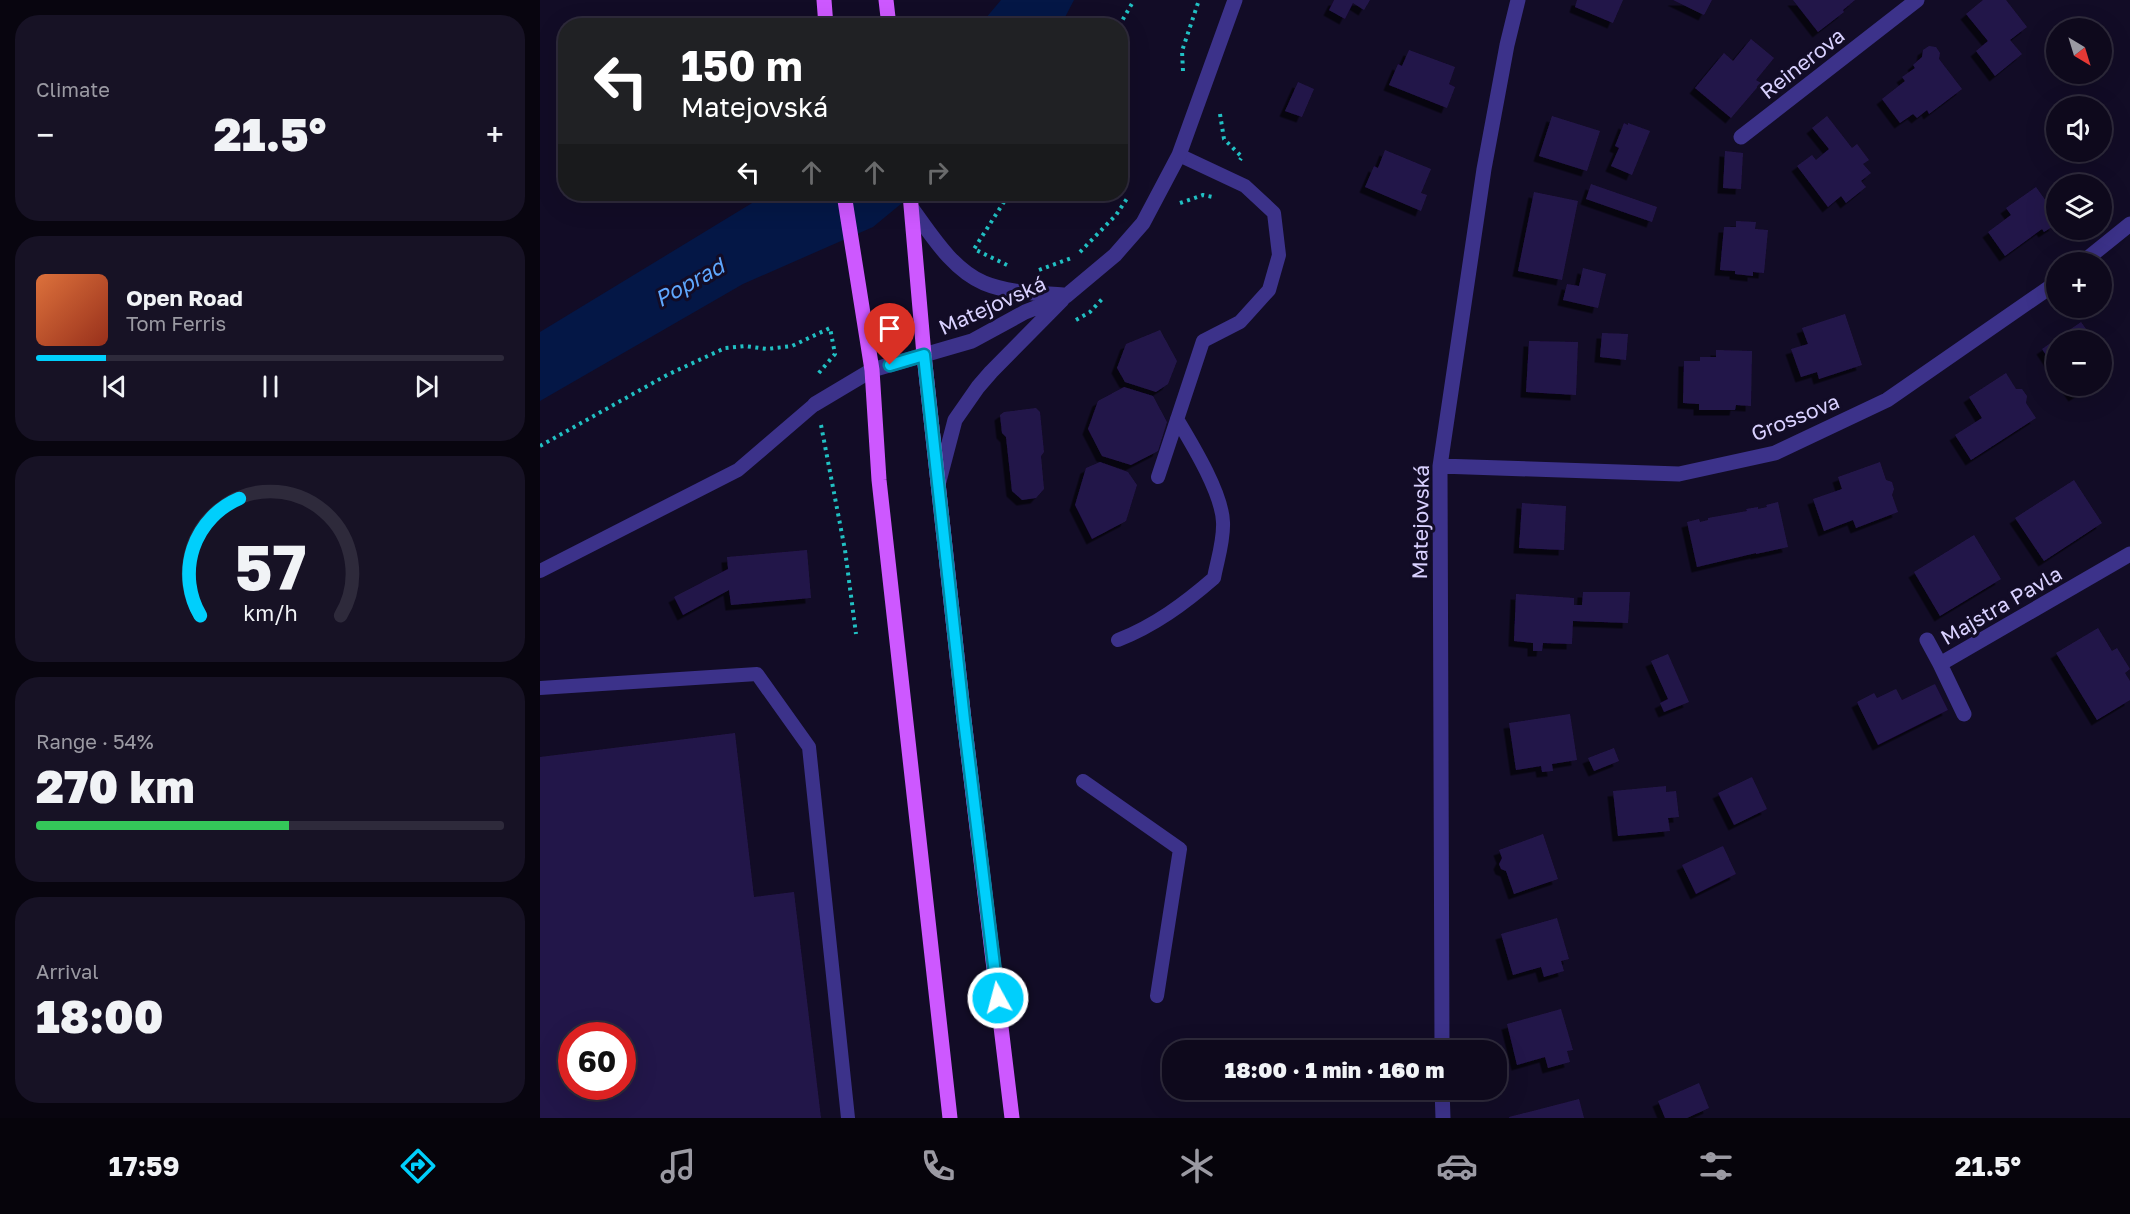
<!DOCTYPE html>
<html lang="en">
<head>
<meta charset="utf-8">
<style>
	body { margin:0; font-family:"Golos Text",sans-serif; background:#171225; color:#f1f3f6; height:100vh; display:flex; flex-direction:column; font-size:22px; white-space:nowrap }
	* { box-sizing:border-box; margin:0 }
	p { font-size:20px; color:#9b9aa3 }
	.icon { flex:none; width:33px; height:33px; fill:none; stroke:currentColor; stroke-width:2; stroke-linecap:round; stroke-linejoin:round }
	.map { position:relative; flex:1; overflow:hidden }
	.side { display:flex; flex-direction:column; gap:15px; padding:15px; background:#08050f; width:540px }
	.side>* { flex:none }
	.top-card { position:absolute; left:18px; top:18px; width:570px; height:183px; border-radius:24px; box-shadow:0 6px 24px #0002,0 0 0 2px #2e2a3b; background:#202124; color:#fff; overflow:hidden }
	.needle { width:39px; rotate:142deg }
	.tools { position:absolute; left:1506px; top:18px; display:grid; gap:12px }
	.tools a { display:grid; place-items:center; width:66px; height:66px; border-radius:50%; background:#0e091c; box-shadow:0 6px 24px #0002,0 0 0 2px #2e2a3b; font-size:30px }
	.speed { position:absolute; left:18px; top:1022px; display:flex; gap:12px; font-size:30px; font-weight:700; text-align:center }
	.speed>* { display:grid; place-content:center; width:78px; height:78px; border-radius:50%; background:#0e091c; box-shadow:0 6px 24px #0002,0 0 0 2px #2e2a3b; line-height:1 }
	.speed .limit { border:9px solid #d22; background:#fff; color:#111 }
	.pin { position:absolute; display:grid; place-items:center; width:51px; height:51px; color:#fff; margin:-62px -26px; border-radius:50% 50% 50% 0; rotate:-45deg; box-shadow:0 0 6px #0007 }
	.pin .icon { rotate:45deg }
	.me { position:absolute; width:66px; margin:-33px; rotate:353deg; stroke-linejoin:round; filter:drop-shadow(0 0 4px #0008) }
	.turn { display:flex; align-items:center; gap:21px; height:126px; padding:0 24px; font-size:27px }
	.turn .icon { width:78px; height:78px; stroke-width:2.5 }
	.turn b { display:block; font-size:42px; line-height:51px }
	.lanes { display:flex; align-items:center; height:57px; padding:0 24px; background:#0003; justify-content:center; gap:30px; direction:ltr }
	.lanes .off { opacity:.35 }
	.big { font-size:45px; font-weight:800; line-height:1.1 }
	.side .card { flex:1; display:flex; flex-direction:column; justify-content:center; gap:9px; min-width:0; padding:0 21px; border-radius:24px; background:#171225 }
	.side .dial { align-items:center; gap:0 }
	.dial svg { height:156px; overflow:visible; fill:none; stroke:#2e2a3b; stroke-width:7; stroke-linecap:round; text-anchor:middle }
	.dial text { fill:#f1f3f6; stroke:none }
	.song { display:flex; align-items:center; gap:18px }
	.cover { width:72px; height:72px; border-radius:9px; background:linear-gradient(135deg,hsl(20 70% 55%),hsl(10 70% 35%)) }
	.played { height:6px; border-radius:3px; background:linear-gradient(90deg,#00cffc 15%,#2e2a3b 15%) }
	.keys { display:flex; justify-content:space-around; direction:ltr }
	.heat { display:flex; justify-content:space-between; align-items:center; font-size:33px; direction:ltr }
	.charge { height:9px; border-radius:4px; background:linear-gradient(90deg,#34c759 54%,#2e2a3b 0) }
	.trip { position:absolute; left:622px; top:1040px; width:345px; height:60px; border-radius:24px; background:#0e091c; box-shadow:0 6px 24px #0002,0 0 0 2px #2e2a3b; font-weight:800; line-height:60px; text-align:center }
	.tab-bar { display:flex; height:96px; justify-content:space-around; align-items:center; background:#06040b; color:#9b9aa3 }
	.tab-bar .icon { width:42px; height:42px }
	.tab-bar .on { color:#00cffc }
	.tab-bar b { font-size:27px; color:#f1f3f6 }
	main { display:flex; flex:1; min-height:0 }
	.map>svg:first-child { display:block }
	.water { fill:#041746 }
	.building { fill:#241649; fill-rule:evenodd; filter:url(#shadow) }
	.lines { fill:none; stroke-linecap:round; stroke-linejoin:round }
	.path { stroke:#21c0c3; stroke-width:4; stroke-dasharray:3 4.5; stroke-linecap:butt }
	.lane { stroke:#3c328a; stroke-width:14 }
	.street { stroke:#3c328a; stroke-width:15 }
	.primary { stroke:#cd58ff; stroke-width:15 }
	.route-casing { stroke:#0087a4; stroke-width:15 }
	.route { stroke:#00cffc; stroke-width:10 }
	.labels { text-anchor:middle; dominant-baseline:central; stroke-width:6; stroke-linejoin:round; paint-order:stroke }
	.street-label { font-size:21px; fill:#d9d1ff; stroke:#120c26 }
	.water-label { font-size:22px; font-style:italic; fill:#5fa8ff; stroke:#120c26 }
</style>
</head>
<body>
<main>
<section class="side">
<div class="card"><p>Climate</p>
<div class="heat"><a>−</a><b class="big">21.5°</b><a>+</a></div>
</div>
<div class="card">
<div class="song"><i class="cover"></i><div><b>Open Road</b><p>Tom Ferris</p></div></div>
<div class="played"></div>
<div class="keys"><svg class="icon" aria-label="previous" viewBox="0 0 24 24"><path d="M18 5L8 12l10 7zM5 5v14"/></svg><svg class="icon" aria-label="pause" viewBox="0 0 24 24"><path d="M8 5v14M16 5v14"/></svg><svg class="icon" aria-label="next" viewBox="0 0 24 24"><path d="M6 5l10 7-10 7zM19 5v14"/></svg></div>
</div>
<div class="card dial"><svg viewBox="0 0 100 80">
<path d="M14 69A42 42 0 1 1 86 69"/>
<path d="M14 69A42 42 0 0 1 34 9" stroke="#00cffc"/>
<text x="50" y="56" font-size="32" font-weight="700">57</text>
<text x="50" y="72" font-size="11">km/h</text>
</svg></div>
<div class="card"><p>Range · 54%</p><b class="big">270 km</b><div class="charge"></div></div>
<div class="card"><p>Arrival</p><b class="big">18:00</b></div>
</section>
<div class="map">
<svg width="1590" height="1118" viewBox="0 0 1590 1118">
	<defs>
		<filter id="shadow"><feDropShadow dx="-5.5" dy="5.5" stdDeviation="0" flood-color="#0009"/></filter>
	</defs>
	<rect width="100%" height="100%" fill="#120c26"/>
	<path class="water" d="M461 0H534L521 25H440Z
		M227 194H373L333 227 203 284 0 401V332Z"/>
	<path class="building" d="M794 0H830L824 10 813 3 805 19 789 10Z
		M1037 0H1083L1073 23 1035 7Z
		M1133 0H1172L1164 15Z
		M1253 0H1315L1303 10 1304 12 1278 32Z
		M1443 0H1466L1487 27 1470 40 1482 54 1455 76 1436 51 1448 41 1426 14Z
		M1211 39 1234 58 1216 80 1221 83 1191 118 1155 88 1184 53 1193 61Z
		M1389 46 1396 47 1400 53 1399 59 1422 89 1389 114 1387 110 1377 118 1373 114 1360 123 1342 99 1365 81 1362 77 1375 68 1373 65 1382 57 1383 50Z
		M869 50 915 67 909 84 915 87 907 108 849 85 858 64 862 66Z
		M758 82 774 89 762 117 745 111Z
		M1012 116 1060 131 1047 171 999 156Z
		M1287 116 1312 148 1317 144 1329 160 1323 164 1331 173 1321 181 1326 187 1306 203 1301 196 1288 207 1257 166 1272 155 1276 160 1289 149 1272 128Z
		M1084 123 1088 125V123L1110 131 1092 175 1071 166 1079 148 1075 146Z
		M845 150 891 169 881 193 887 195 881 211 825 187 834 166 838 168Z
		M1185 151 1203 153 1201 189 1183 188Z
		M1051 184 1117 207 1112 222 1046 199Z
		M1496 187 1516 215V219L1512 222 1515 225 1504 232 1502 229 1465 256 1448 232 1471 215 1466 208Z
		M994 192 1038 201 1022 280 978 271Z
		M1196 221 1216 222 1215 229 1228 230 1224 273 1213 272V276L1195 274V271L1180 270 1184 227H1196Z
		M1043 268 1066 274 1058 308 1023 300 1027 284 1039 286Z
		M1305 314 1322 365 1279 379 1277 372 1261 377 1251 349 1268 344 1262 328Z
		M1541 322 1554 340H1516V370L1502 349Z
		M620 330 637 361 628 384 616 392 585 382 577 368 586 344Z
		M1062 333 1088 334 1086 360 1060 357Z
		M989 341 1038 342 1036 395 986 392Z
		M1176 350 1212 351 1211 406 1196 405 1195 410H1159V404L1143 403 1144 361H1160V357H1176Z
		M1562 352 1573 369 1562 377Z
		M1466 373 1476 389H1482L1487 396 1486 403 1496 418 1431 460 1415 435 1442 418 1429 397Z
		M1527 386H1550L1534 396Z
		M584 387 613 396 627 422 618 451 591 465 562 456 548 429 558 401Z
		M496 408 500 412 504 452 501 456 504 489 496 498 482 500 472 491 466 437 462 433 460 415 464 412Z
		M560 462 588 472 597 485 586 521 552 539 535 505 546 468Z
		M1340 462 1346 480 1352 482 1354 489 1352 495 1358 512 1316 528 1313 520 1284 531 1273 499 1302 489 1298 477Z
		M1534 480 1562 523 1504 561 1475 518Z
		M1238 502 1248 547 1216 554V553L1157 567 1147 522 1159 519 1160 522 1168 520V518L1207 511 1206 509 1218 507V509L1227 507 1226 505Z
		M982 503 1026 506 1024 550 979 548Z
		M1434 535 1461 579 1400 616 1374 572Z
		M267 550 271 598 191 605 189 590 143 615 134 597 188 569 187 557Z
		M1043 592H1090L1088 623 1033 621 1032 644 1003 643 1002 651H993V643L974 641 976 594 1034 598V605H1042Z
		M1558 628 1572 651 1577 648 1590 669 1585 673 1590 681V700L1557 720 1516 653Z
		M1128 654 1149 702 1124 712 1120 703 1128 699 1111 661Z
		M1395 684 1408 710 1338 745 1317 702 1334 693 1337 698 1356 689 1362 700Z
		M1030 714 1037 760 1012 764 1013 771 1002 772 1001 766 976 770 969 723Z
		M195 733 214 897 254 892 281 1118H0V757ZM32 1035H82V1086H32Z
		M1074 748 1079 761 1054 771 1048 758Z
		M1212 777 1227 809 1194 825 1178 793Z
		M1126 786V792L1136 791 1139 817 1128 818 1130 831 1078 836 1073 791Z
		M1003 834 1018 879 974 894 966 871 961 869 959 864 962 858 959 850Z
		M1183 846 1196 874 1156 894 1142 865Z
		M1017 918 1029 959 1021 961 1024 971 1004 977 1001 967 973 975 961 934Z
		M1021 1009 1033 1050 1027 1051 1030 1062 1008 1068 1005 1057 977 1065 967 1024Z
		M1159 1083 1169 1108 1147 1118H1125L1118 1101Z
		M1039 1099 1044 1118H969V1117Z"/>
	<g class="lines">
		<path class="path" d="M579 26 594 0
			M643 71 642 51 659 0
			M680 114 684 139 702 157 700 160
			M640 203 663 195 673 197
			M540 252 576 215 588 197
			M467 265 434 249 469 194
			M499 270 534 257
			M536 320 550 312 564 297
			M281 425 305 550 316 634
			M0 446 127 375 185 348 205 346 227 349 252 346 290 328 295 354 278 374"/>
		<path class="lane" d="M618 477 663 341 700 322 729 290 739 255 734 213 705 186 639 155
			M0 571 198 470 275 404
			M578 640C614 626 644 604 674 578 677 561 684 541 683 522 682 493 652 444 637 419
			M0 688 217 674 269 747 308 1118
			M543 781 640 849 617 996"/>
		<path class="street" d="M1201 137 1377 0
			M373 210C392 236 413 270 444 283 468 293 498 293 523 295
			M1543 262 1590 224
			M275 404 332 370 432 341 485 312 526 296 575 255 603 223 639 155 695 0
			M900 466 1139 474 1235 453 1347 400 1516 283
			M399 481 415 420 438 387 451 372 522 300
			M1387 640 1400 664
			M1424 714 1400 664 1590 554
			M902 1050 900 466 944 169 967 45 978 0
			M902 1089 903 1118"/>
		<path class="primary" d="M284 0 286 26
			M346 0 349 26
			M304 194 332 370 339 480 410 1118
			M370 194 384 355 424 720 472 1118"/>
	</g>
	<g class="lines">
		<defs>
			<path id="route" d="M350 365 384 355 424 720 458 998"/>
		</defs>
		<use href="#route" class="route-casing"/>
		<use href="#route" class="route"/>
	</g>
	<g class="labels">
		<g class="street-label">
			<text transform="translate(1262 63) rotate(-38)">Reinerova</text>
			<text transform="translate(452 305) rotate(-24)">Matejovská</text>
			<text transform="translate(1255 417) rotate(-22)">Grossova</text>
			<text transform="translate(880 522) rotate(-89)">Matejovská</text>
			<text transform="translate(1461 605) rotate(-30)">Majstra Pavla</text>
		</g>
		<g class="water-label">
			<text transform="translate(149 282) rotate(-29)">Poprad</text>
		</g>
	</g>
</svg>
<div class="tools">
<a><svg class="needle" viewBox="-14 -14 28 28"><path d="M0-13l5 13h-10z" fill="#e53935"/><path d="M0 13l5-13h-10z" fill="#9b9aa3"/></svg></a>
<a><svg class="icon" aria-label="sound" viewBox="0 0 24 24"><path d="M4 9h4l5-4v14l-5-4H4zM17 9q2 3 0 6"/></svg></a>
<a><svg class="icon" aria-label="layers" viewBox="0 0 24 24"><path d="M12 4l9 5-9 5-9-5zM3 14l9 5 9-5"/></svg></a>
<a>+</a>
<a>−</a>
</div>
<div class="speed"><div class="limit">60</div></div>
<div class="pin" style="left:350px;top:365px;background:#d93025"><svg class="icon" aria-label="arrive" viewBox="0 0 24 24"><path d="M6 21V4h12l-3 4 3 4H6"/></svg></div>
<svg class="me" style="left:458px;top:998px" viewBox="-20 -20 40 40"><circle r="17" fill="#00cffc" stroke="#fff" stroke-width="3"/><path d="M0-11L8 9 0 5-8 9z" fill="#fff"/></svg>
<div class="trip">18:00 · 1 min · 160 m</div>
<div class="top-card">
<div class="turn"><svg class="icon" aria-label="left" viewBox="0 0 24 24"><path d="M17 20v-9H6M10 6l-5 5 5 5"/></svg><div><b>150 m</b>Matejovská</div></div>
<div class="lanes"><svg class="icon" aria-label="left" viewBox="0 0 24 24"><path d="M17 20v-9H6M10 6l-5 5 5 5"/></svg><svg class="icon off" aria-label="ahead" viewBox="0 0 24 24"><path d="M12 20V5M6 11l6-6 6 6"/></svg><svg class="icon off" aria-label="ahead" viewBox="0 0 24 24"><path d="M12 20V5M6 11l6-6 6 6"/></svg><svg class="icon off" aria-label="right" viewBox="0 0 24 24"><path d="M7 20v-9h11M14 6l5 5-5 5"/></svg></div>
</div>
</div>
</main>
<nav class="tab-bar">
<b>17:59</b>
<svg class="icon on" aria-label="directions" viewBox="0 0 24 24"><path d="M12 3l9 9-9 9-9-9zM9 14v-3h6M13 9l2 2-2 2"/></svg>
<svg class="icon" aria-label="music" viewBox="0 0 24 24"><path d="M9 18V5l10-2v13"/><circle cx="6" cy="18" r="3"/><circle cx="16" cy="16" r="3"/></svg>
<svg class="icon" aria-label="phone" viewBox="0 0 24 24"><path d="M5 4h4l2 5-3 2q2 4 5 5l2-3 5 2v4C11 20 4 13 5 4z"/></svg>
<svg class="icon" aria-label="climate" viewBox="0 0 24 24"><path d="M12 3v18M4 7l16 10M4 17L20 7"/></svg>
<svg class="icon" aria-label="car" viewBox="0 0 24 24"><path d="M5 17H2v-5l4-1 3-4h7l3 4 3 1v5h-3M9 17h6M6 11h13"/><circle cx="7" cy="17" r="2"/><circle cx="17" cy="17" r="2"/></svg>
<svg class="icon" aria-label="filters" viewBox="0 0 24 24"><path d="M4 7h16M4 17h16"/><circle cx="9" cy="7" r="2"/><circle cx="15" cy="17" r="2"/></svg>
<b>21.5°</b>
</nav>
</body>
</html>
